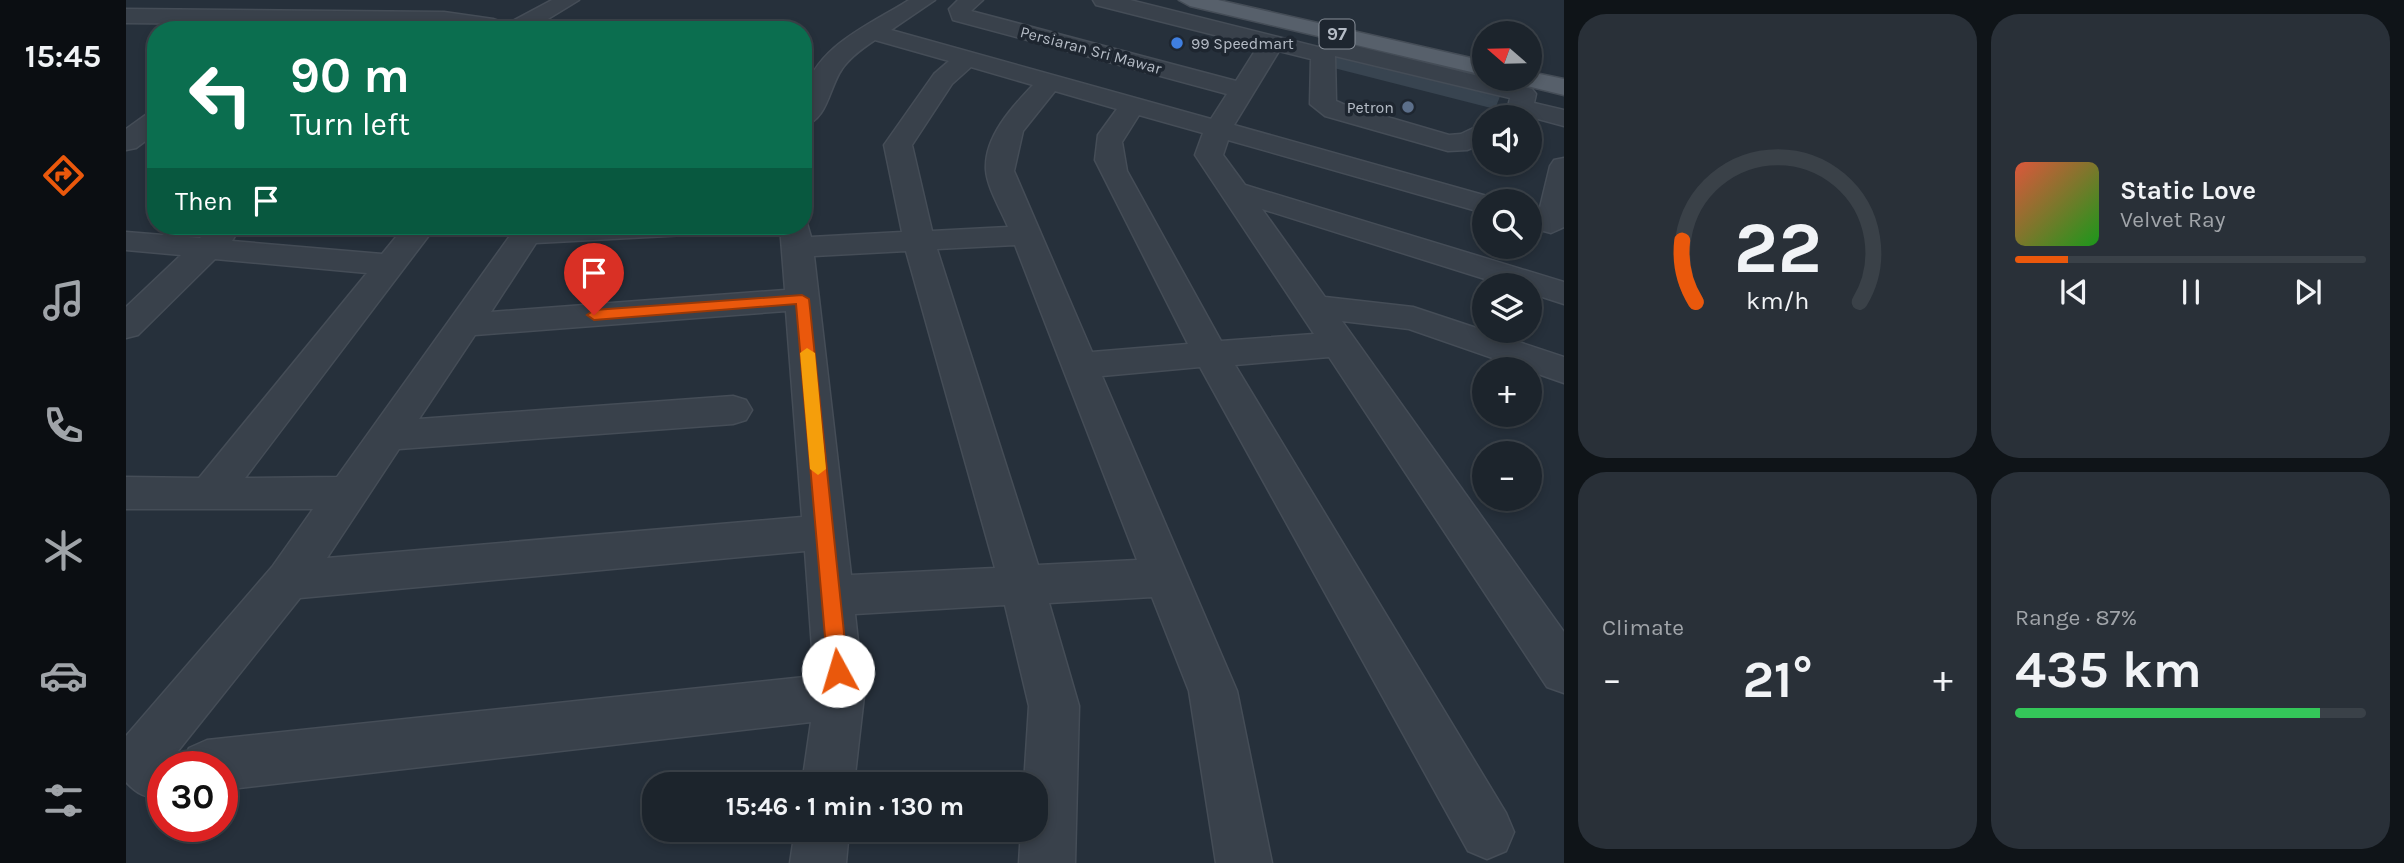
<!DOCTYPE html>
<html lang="en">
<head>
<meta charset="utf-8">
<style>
	body { margin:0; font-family:Karla,sans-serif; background:#293038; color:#f1f3f6; height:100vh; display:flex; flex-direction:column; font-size:26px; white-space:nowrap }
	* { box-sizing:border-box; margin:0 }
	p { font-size:23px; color:#a0a4a9 }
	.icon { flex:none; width:38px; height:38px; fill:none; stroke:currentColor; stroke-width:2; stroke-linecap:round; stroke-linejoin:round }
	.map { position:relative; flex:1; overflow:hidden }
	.side { display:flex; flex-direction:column; gap:14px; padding:14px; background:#0f1418; width:840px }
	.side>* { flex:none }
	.banner { position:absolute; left:21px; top:21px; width:665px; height:214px; border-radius:28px; box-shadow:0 4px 10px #0003,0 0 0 2px #3a4148; background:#0b6e4f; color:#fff; overflow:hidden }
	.needle { width:46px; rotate:290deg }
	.buttons { position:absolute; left:1346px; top:21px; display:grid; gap:14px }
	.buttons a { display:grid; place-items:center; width:70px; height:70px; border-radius:50%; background:#1c242c; box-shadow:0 4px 10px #0003,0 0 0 2px #3a4148; font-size:35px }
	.speed { position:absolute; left:21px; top:751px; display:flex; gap:14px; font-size:35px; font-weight:700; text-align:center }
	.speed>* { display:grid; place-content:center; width:91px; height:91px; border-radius:50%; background:#1c242c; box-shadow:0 4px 10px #0003,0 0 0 2px #3a4148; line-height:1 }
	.speed .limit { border:10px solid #d22; background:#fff; color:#111 }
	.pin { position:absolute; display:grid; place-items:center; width:60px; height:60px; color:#fff; margin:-72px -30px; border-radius:50% 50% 50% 0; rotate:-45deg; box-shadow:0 0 7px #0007 }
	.pin .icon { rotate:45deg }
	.me { position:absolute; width:77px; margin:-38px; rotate:354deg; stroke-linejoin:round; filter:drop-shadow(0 0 5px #0008) }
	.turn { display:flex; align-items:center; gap:24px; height:147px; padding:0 28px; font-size:32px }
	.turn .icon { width:91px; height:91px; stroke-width:2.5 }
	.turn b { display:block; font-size:49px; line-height:60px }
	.then { display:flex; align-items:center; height:66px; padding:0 28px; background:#0003; gap:14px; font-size:26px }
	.big { font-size:52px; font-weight:700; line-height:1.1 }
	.side .card { flex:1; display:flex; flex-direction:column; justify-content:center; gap:10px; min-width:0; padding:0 24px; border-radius:28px; background:#293038 }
	.side .dial { align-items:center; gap:0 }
	.dial svg { height:182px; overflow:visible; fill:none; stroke:#3a4148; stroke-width:7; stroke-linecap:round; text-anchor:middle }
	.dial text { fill:#f1f3f6; stroke:none }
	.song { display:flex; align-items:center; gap:21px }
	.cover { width:84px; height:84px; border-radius:10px; background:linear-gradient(135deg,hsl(10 70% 55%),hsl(120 70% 35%)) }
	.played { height:7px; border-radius:4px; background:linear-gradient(90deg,#ea580c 15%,#3a4148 15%) }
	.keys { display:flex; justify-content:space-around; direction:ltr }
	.heat { display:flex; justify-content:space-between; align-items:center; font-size:38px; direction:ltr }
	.charge { height:10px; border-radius:5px; background:linear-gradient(90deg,#34c759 87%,#3a4148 0) }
	.side .tiles { flex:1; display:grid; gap:14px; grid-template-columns:repeat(2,1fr) }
	.trip { position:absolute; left:516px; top:772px; width:406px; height:70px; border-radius:28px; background:#1c242c; box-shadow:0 4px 10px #0003,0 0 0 2px #3a4148; font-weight:700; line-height:70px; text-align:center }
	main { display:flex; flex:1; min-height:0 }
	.dock { display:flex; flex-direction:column; width:126px; justify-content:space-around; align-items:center; background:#0b0e12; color:#a0a4a9 }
	.dock .icon { width:49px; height:49px }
	.dock .active { color:#ea580c }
	.dock b { font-size:32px; color:#f1f3f6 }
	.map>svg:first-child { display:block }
	.building { fill:#384450 }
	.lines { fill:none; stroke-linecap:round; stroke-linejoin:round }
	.minor-casing { stroke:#454d57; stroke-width:3 }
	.major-casing { stroke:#454d57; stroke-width:3 }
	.minor { fill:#39414b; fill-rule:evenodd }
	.major { fill:#57606b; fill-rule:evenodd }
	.route { fill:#ea580c; stroke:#983908; stroke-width:2 }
	.slow { fill:#f59e0b }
	.shop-dot { fill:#3f7fe0; stroke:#1e2630; stroke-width:2.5 }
	.service-dot { fill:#5c6f8a; stroke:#1e2630; stroke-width:2.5 }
	.labels { text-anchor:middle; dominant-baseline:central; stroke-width:7; stroke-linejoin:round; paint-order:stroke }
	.far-poi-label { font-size:16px; fill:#b5bcc6; stroke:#1e2630; text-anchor:start }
	.far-street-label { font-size:16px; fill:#b5bcc6; stroke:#1e2630 }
	.shield { fill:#1e2630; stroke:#888f99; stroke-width:2 }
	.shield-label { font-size:18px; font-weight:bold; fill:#b5bcc6 }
</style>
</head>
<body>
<main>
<nav class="dock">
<b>15:45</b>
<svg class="icon active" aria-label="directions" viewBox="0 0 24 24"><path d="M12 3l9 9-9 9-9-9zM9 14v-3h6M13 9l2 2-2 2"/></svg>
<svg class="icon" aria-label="music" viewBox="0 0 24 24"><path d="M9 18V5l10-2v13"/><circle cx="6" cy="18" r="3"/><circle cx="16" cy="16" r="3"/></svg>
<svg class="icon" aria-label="phone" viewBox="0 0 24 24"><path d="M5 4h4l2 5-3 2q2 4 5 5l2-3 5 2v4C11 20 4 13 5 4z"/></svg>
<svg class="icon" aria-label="climate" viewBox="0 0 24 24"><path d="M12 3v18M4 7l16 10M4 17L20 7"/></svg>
<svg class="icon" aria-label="car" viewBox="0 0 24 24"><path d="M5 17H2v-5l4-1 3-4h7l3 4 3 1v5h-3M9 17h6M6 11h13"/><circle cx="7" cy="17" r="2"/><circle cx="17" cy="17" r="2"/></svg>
<svg class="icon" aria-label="filters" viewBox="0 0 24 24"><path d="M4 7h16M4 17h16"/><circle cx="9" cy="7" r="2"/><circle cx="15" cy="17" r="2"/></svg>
</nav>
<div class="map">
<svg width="1438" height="863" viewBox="0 0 1438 863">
	<rect width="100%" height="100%" fill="#26303b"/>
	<path class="building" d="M1209 53 1375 94 1369 109 1200 66Z"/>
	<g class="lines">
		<defs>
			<path id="minor" d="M426 0H453L404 30H346L318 26 0 23V9L318 12 367 19 381 24Z
				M783 0H809L765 30 1085 119 1101 94 827 20 823 9 832 0H857L845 11 1110 81 1132 46 970 5 967 0H1004L1192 47 1205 40 1406 89 1410 94 1408 103 1438 110V126L1386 112 1382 107 1384 98 1209 56 1210 101 1217 104 1323 135 1335 134 1358 123V143L1341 150 1322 151 1199 116 1184 104 1185 59 1153 51 1108 125 1368 198 1371 201H1358V213L1102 140 1097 155 1119 185 1438 282V304L1404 293V285H1378L1136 209 1199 297 1287 307 1438 357V383L1283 329 1216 321 1438 632V693L1421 687 1203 357 1109 365 1380 813 1388 832 1380 851 1361 859 1342 851 1074 367 976 376 1111 691 1146 863H1090L1063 691 1026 597 923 603 953 706 949 863H893L895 830H910V784H898L903 706 879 605 729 614 738 696 728 784H676L685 722 96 790V766H37V797C21 800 10 793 0 782V736L146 567 187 509H0V477L73 478 241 273 89 259 12 335 0 338V307L55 255 0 250V232L74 238C84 228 91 226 105 229L109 236 106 241 256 254 279 226H310L119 478 211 477 391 226H575L571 232 560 235 410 243 365 312 659 290 654 226H677V219L680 220 685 237 776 232 758 145 808 74 823 61 749 40C737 48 724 57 716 69 703 87 702 120 677 126 677 117 675 107 677 98 688 46 744 25 783 0ZM845 67 907 85C886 107 858 137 860 170 861 187 875 210 882 227L806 231 786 145 826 84ZM929 91 991 109 972 135 969 160 1062 344 966 352 888 171 897 131ZM1013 115 1077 133 1069 155 1188 334 1095 341 1001 171 996 142ZM889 245 1011 560 912 565 811 249ZM780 251 869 568 725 575 688 256ZM660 311 676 517 201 558 273 449 607 424 620 420 626 410 620 400 607 396 293 419 349 335ZM679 551 688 676 81 740 63 748 58 759 52 751 174 598Z
				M30 112V133L10 148 0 150V129L21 114Z
				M1438 158V227L1425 233 1414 230 1410 224 1424 166 1428 160Z
				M669 830H723L720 863H664Z"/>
			<path id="major" d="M1053 0H1092L1358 61V75L1064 6Z
				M1404 72 1438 79V95L1393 84 1390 79H1404Z"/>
		</defs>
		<use href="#minor" class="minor-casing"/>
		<use href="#major" class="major-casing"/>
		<use href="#minor" class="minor"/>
		<use href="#major" class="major"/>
	</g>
	<path class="route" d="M676 295 683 299 722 671 719 677 712 680 705 677 702 671 670 304 468 320 461 315 468 310Z"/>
	<path class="slow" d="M681 348 689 353 700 469 692 475 684 469 674 353Z"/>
	<circle class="shop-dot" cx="1051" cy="43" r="7"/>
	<circle class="service-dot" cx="1282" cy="107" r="7"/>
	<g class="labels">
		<g class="far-poi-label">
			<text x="1065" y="43">99 Speedmart</text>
			<text x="1268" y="107" text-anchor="end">Petron</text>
		</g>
		<g class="far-street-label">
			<text transform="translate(965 50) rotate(15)">Persiaran Sri Mawar</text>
		</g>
		<rect class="shield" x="1193.5" y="19.5" width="35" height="29" rx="5"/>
		<g class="shield-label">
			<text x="1211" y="34">97</text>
		</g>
	</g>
</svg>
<div class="buttons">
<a><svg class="needle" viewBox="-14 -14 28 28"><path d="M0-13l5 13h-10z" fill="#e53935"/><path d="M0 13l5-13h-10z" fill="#a0a4a9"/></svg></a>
<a><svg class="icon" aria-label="sound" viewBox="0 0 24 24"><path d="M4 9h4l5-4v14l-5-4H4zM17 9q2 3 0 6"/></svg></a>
<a><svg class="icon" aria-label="search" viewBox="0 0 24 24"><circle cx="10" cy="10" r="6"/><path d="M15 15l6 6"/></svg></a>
<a><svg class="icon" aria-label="layers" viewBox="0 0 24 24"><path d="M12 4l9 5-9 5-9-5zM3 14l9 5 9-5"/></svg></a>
<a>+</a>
<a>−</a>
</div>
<div class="speed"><div class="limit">30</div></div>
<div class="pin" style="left:468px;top:315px;background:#d93025"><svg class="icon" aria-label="arrive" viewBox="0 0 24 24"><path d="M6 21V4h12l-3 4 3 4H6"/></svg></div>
<svg class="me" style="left:712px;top:671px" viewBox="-20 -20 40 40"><circle r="19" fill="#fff"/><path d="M0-13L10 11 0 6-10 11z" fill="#ea580c"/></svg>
<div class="trip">15:46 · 1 min · 130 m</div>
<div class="banner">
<div class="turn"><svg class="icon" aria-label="left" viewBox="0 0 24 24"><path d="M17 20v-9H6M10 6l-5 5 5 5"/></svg><div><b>90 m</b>Turn left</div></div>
<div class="then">Then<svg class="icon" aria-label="arrive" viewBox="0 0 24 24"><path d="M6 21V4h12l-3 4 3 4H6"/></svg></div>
</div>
</div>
<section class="side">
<div class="tiles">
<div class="card dial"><svg viewBox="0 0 100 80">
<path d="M14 69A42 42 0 1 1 86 69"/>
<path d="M14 69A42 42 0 0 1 8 42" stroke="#ea580c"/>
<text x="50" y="56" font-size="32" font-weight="700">22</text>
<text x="50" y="72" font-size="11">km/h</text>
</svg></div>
<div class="card">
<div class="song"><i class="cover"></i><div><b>Static Love</b><p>Velvet Ray</p></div></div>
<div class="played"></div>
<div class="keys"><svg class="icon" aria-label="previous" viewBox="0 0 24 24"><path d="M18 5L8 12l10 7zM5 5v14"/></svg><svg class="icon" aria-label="pause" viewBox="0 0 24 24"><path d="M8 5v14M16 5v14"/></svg><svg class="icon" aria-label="next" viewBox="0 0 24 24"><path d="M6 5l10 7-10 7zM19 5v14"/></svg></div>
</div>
<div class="card"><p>Climate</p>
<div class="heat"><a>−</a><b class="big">21°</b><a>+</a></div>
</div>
<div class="card"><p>Range · 87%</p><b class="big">435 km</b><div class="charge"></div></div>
</div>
</section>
</main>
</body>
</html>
